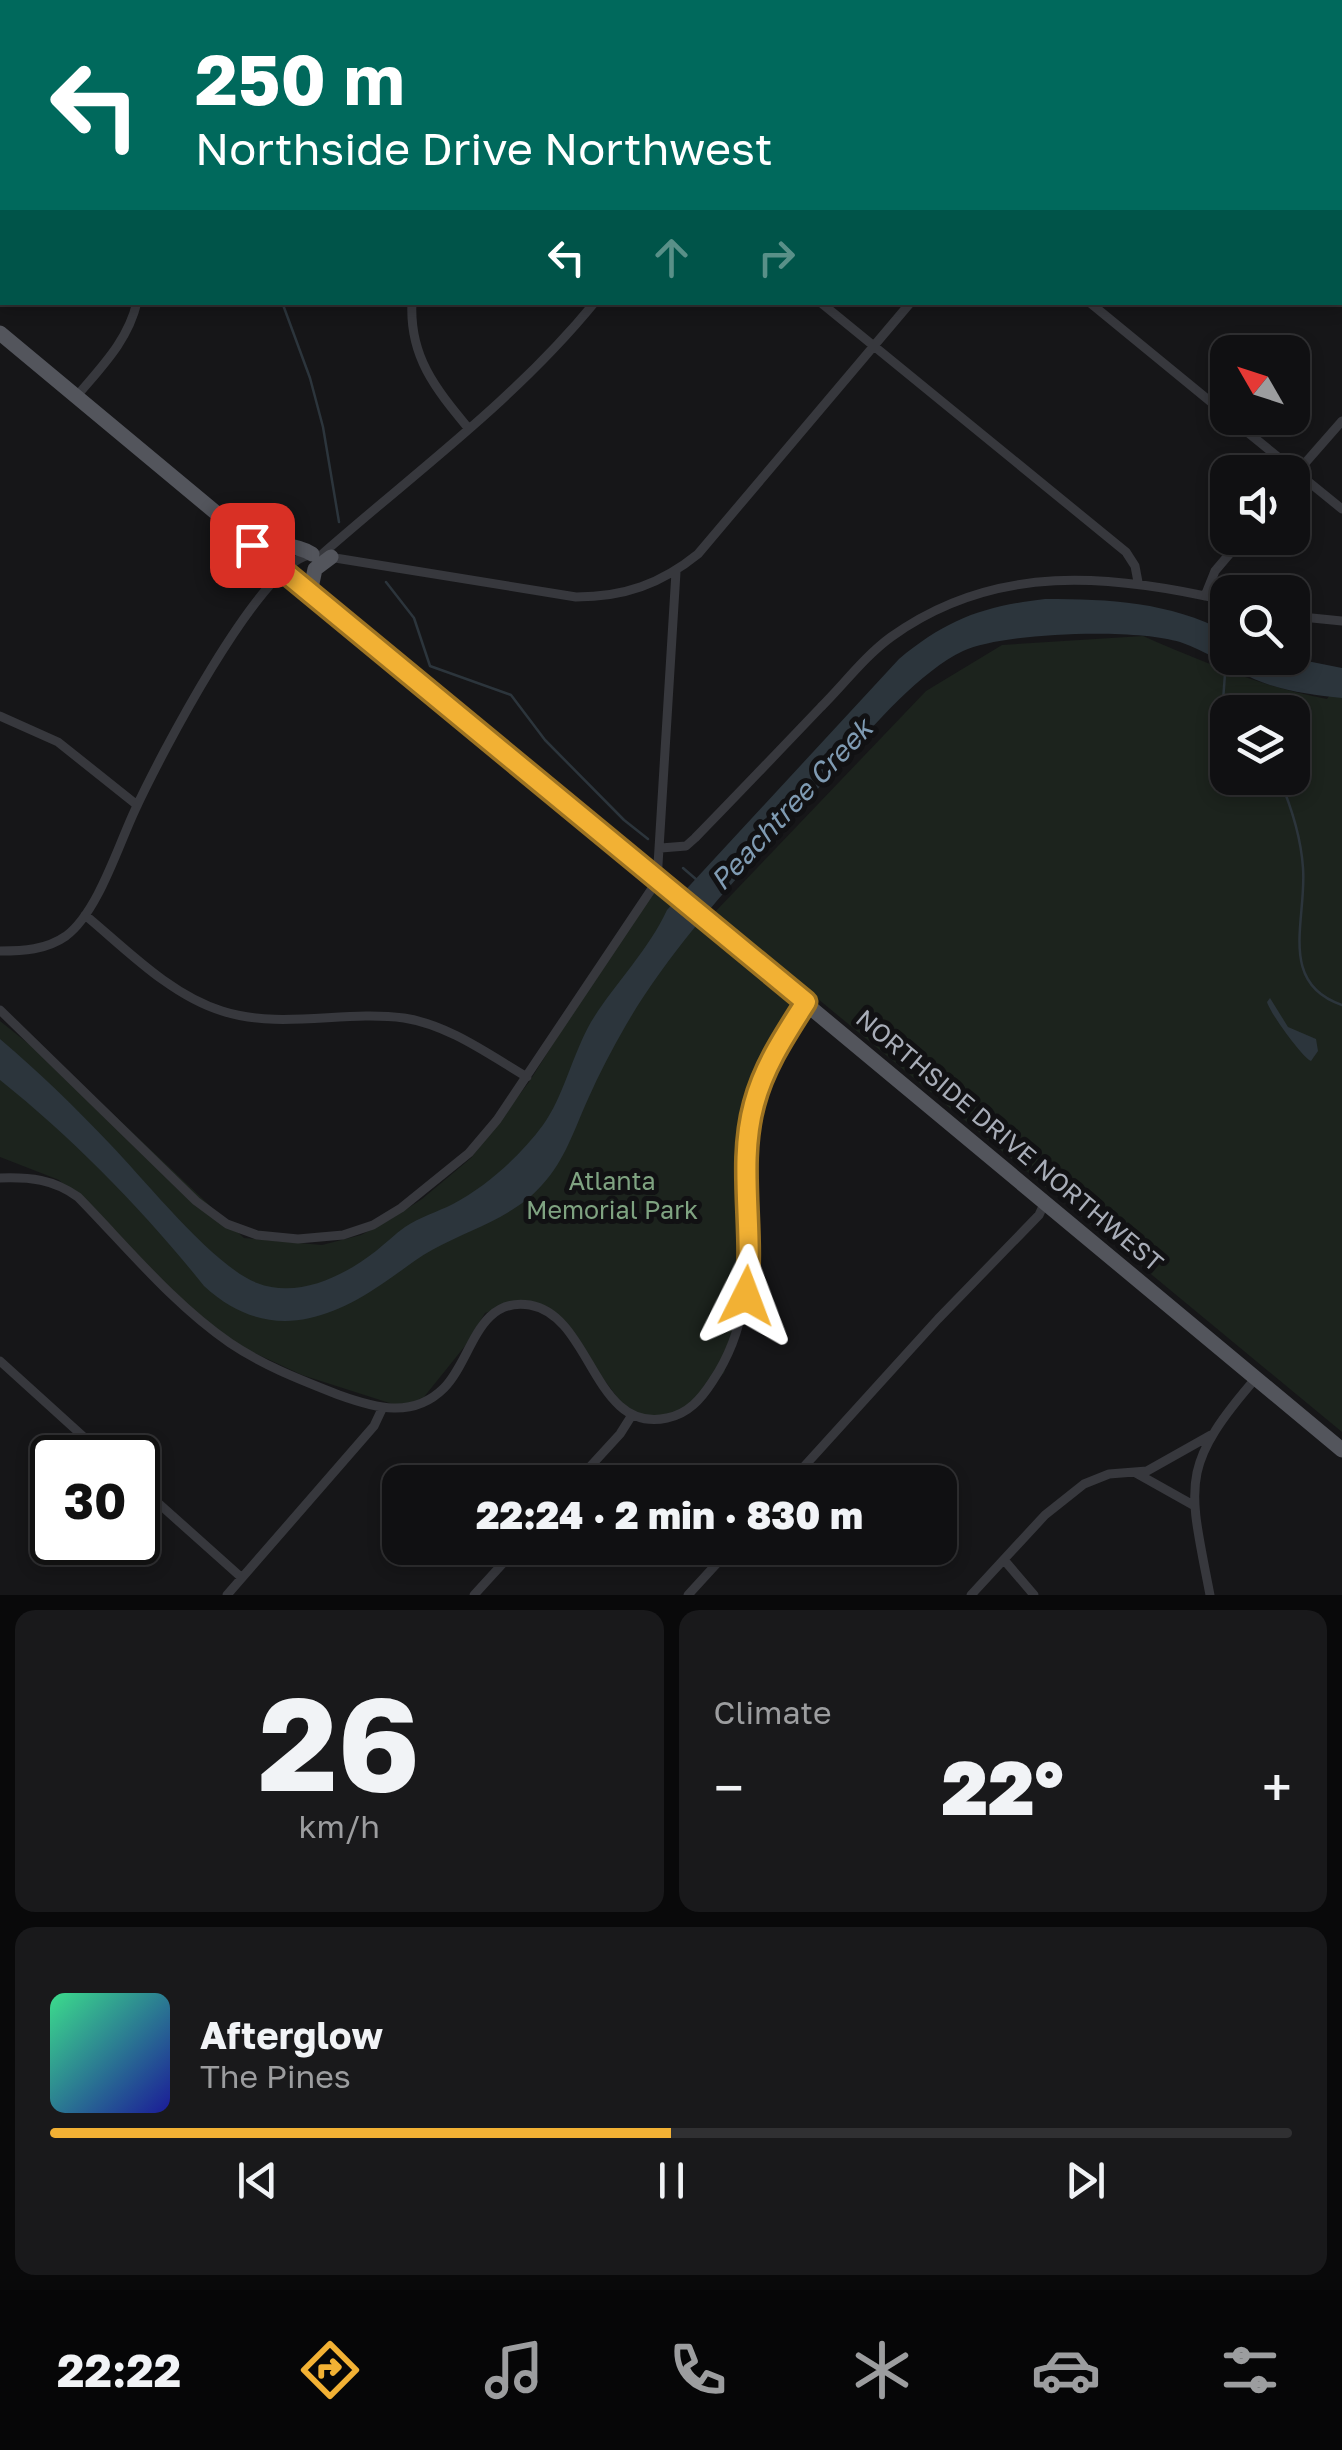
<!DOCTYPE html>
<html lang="en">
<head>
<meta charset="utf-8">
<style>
	body { margin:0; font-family:"Golos Text",sans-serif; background:#19191b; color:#f1f3f6; height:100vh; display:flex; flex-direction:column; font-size:38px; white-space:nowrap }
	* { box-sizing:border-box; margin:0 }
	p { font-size:32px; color:#9c9d9f }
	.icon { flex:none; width:55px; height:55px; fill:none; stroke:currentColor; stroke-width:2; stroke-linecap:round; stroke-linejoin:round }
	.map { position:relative; height:1595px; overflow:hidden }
	.drawer { display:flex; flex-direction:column; gap:15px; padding:15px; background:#09090a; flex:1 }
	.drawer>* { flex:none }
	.top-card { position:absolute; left:0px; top:0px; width:1342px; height:305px; box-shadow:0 5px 15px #0003,0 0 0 2px #303032; background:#00695c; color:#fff; overflow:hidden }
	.needle { width:65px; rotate:309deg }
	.tools { position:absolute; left:1210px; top:335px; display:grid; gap:20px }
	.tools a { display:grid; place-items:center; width:100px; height:100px; border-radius:20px; background:#101012; box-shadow:0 5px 15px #0003,0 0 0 2px #303032; font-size:50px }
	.speed { position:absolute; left:30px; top:1435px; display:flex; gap:20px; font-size:50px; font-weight:700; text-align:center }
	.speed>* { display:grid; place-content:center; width:130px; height:130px; border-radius:50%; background:#101012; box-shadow:0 5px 15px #0003,0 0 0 2px #303032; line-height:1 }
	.speed .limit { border:5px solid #111; border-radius:15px; background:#fff; color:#111 }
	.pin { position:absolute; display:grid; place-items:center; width:85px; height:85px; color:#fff; margin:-42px; border-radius:20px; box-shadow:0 5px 15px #0006 }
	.me { position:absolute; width:110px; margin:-55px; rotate:3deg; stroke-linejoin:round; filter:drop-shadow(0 0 8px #0008) }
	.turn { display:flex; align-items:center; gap:35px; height:210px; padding:0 30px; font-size:45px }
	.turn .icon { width:130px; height:130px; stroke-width:2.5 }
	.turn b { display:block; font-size:70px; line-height:85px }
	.lanes { display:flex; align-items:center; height:95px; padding:0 30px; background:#0003; justify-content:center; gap:50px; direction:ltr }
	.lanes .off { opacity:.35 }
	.big { font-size:75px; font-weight:800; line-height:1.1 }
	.drawer .widget { flex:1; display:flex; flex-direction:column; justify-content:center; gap:15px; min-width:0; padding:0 35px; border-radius:20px; background:#19191b }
	.drawer .dial { align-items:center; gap:0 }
	.dial b { font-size:130px; line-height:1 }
	.song { display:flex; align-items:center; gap:30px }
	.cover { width:120px; height:120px; border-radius:15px; background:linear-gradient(135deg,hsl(150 70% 55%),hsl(240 70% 35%)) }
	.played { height:10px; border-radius:5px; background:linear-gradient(90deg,#f2b134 50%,#303032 50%) }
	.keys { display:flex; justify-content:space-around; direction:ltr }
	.heat { display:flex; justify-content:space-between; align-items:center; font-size:55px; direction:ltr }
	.drawer .tiles { flex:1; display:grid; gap:15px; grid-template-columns:1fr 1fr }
	.widget:last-child { grid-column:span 2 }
	.trip { position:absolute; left:382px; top:1465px; width:575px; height:100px; border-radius:20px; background:#101012; box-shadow:0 5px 15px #0003,0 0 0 2px #303032; font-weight:800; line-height:100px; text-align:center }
	.dock { display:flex; height:160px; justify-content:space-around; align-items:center; background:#060607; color:#9c9d9f }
	.dock .icon { width:70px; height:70px }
	.dock .on { color:#f2b134 }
	.dock b { font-size:45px; color:#f1f3f6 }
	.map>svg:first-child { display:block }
	.green { fill:#1c231d; fill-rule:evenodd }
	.water { fill:#2c353c }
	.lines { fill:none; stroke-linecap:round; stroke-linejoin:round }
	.stream { stroke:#2c353c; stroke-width:2.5 }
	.street { stroke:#37383d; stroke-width:9 }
	.primary { stroke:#53555c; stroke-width:15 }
	.route-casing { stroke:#9d7322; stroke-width:25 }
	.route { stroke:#f2b134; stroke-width:18 }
	.labels { text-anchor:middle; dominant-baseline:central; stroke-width:10; stroke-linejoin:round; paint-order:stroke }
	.street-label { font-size:25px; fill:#a8adb8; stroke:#111113 }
	.park-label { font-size:25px; fill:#7fa381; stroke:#111113 }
	.water-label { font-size:28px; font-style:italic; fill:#7f9bb3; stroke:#111113 }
</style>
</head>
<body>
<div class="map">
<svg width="1342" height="1595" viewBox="0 0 1342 1595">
	<rect width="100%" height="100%" fill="#161618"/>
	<path class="green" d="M1143 636C1203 662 1262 687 1327 699L1342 677V1432L714 913 926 691 1002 645ZM1228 712H1292V778H1228Z
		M658 877 709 929 798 1006 768 1058 750 1114 741 1316 724 1373 671 1421 632 1417 555 1314 522 1301 485 1313 465 1346 424 1397 402 1407 302 1375 220 1337 59 1180 0 1157V1021L93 1095 244 1238 322 1245 361 1235 391 1219 422 1199 471 1158 529 1082Z"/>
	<path class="water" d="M1045 599C1110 599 1169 602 1227 632L1228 658H1292L1342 668V698C1312 695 1281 691 1254 679 1228 667 1207 651 1180 642 1136 628 1004 632 963 651 918 672 864 736 831 774 759 856 681 931 626 1025 612 1049 599 1074 588 1099 574 1130 565 1160 542 1185 513 1218 469 1229 432 1250 414 1260 399 1273 382 1284 322 1325 263 1340 204 1286 145 1212 75 1140 0 1080V1039C39 1072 75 1107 110 1144 145 1180 213 1266 257 1283 298 1299 344 1276 376 1251 386 1243 395 1234 405 1227 420 1217 437 1212 453 1204 488 1185 520 1156 543 1125 563 1098 573 1053 591 1022 615 983 648 951 667 910L899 659C947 619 984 606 1045 599Z
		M1270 998 1288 1027 1316 1039 1318 1051 1311 1061C1302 1057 1270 1013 1267 1002Z"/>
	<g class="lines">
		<path class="stream" d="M324 0 325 2
			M282 302 310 378 323 427 339 522
			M386 582 414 618 430 666 511 695 545 740 624 820 648 839
			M1226 660 1223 701 1229 712
			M1279 778C1291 806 1301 837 1303 868 1307 919 1277 983 1342 1005
			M683 868 697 880"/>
		<path class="street" d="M461 0 462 2
			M1289 0 1292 2
			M225 2V0
			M831 2 833 0
			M1163 2 1165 0
			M1340 41 1342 43
			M1340 274 1342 276
			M412 302C409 357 436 389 469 429
			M820 302 1126 552 1135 566 1138 582
			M1089 302 1228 416
			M76 397C101 367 128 341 137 302
			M1230 418 1342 509
			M1292 478 1342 421
			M320 556C414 473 515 400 595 302
			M329 557 576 597C624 597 661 584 698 554L911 302
			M1205 596 1215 571 1243 538
			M1292 616 1342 621
			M0 716 58 742 137 805
			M661 848 686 846 695 838C737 795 779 751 821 707 844 684 865 656 891 637 995 562 1112 574 1228 601
			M85 915C126 949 170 995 222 1011 282 1030 343 1010 404 1018 449 1025 488 1054 527 1077
			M0 951C23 951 46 950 66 936 98 912 118 846 135 810 158 760 259 565 309 555
			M0 1010 196 1201 227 1224 257 1235 298 1239 343 1235 373 1225 401 1208 469 1153 497 1120 657 881 676 572
			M0 1178C30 1177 53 1179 78 1197 126 1246 173 1304 230 1343 264 1366 301 1380 339 1395 375 1408 413 1419 444 1388 472 1360 477 1296 530 1305 592 1316 593 1434 667 1418 688 1414 701 1399 712 1382 769 1298 736 1215 750 1124 757 1078 781 1041 806 1002
			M0 1361 107 1458
			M1136 1473 1193 1505
			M576 1482 620 1434 632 1415
			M790 1482 938 1319 1039 1215 1045 1202
			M138 1485 242 1578
			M1005 1561 1034 1595
			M227 1595 374 1426 382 1409
			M474 1595 517 1548
			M688 1595 731 1548
			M971 1595 1045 1515 1084 1484 1109 1474 1147 1471 1211 1435
			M1210 1595C1189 1485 1178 1468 1256 1378"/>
		<path class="primary" d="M0 333 1342 1450
			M252 545C269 542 298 545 312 554
			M310 593 315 569 331 557"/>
	</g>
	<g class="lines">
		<defs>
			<path id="route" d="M252 545 806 1002C785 1035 764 1066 754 1104 737 1166 755 1233 746 1296"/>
		</defs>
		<use href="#route" class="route-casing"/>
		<use href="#route" class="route"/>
	</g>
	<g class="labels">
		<g class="street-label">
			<text transform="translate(1010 1140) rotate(40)">NORTHSIDE DRIVE NORTHWEST</text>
		</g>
		<g class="park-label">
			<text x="612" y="1180">Atlanta<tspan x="612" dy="29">Memorial Park</tspan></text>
		</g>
		<g class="water-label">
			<text transform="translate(791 804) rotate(-47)">Peachtree Creek</text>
		</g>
	</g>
</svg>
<div class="tools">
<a><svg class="needle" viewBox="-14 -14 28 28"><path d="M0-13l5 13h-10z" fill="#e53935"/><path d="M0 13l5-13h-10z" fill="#9c9d9f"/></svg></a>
<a><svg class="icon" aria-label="sound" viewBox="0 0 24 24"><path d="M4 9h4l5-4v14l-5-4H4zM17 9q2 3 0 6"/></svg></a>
<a><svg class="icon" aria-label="search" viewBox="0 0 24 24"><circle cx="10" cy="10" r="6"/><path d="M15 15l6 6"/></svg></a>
<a><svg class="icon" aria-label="layers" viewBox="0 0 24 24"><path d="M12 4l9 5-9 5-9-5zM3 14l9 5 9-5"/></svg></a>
</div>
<div class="speed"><div class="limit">30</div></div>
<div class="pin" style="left:252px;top:545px;background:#d93025"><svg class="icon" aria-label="arrive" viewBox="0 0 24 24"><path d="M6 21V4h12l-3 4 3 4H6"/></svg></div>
<svg class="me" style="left:746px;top:1296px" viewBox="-20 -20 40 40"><path d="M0-17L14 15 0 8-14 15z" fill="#f2b134" stroke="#fff" stroke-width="4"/></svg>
<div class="trip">22:24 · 2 min · 830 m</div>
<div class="top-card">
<div class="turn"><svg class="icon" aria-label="left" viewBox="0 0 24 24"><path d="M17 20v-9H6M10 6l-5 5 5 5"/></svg><div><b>250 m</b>Northside Drive Northwest</div></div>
<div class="lanes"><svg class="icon" aria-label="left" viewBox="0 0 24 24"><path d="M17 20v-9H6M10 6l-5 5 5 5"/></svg><svg class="icon off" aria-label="ahead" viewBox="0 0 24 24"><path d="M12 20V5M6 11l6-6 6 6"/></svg><svg class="icon off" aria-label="right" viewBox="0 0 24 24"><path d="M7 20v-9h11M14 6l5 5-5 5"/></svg></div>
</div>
</div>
<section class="drawer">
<div class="tiles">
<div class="widget dial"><b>26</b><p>km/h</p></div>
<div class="widget"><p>Climate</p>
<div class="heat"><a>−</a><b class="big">22°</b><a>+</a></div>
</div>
<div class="widget">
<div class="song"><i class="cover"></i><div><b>Afterglow</b><p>The Pines</p></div></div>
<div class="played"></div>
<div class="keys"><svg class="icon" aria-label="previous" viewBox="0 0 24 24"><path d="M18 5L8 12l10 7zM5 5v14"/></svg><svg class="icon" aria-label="pause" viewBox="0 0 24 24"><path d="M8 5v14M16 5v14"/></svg><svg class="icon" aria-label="next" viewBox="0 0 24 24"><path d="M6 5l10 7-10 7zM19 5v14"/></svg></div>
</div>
</div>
</section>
<nav class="dock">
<b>22:22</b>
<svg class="icon on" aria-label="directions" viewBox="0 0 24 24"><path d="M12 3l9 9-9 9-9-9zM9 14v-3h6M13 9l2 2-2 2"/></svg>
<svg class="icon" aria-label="music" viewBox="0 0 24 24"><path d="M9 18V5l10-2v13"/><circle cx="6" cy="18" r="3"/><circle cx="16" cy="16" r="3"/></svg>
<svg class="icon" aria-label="phone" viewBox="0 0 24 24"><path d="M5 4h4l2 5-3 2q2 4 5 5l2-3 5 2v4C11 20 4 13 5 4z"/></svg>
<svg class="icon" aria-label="climate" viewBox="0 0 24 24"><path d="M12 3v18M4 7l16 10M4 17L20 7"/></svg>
<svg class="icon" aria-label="car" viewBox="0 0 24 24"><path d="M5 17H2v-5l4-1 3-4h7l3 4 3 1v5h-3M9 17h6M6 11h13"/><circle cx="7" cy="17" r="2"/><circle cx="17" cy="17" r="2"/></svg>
<svg class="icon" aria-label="filters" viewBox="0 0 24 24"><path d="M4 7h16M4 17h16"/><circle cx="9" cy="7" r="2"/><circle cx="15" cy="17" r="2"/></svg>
</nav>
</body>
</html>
